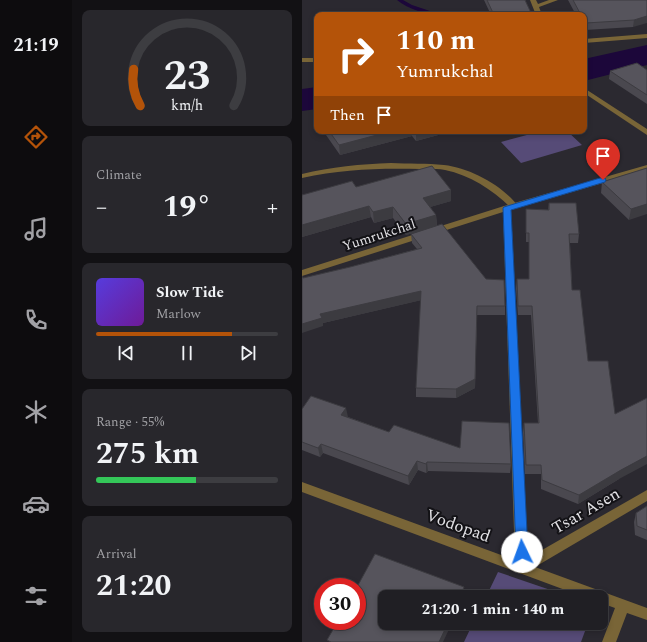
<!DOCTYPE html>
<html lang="en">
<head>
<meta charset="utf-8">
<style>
	body { margin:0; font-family:Spectral,serif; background:#28272c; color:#f1f3f6; height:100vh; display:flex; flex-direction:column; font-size:15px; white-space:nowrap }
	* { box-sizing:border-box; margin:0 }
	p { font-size:13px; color:#a2a2a6 }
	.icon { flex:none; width:22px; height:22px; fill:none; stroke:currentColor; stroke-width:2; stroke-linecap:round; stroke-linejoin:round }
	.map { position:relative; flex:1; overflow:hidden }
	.panel { display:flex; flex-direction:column; gap:10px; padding:10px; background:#121114; width:230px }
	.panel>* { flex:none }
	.hud { position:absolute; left:12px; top:12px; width:273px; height:122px; border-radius:8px; box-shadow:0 2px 6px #0003,0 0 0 1px #3d3d41; background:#b45309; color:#fff; overflow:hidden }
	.speed { position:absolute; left:12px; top:578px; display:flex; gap:8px; font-size:20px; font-weight:700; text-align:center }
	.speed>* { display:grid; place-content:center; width:52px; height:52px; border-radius:50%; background:#201f24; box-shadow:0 2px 6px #0003,0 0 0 1px #3d3d41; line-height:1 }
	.speed .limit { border:6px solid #d22; background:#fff; color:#111 }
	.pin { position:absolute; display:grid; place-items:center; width:34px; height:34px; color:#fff; margin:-41px -17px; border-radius:50% 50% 50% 0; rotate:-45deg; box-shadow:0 0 4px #0007 }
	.pin .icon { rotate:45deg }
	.me { position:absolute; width:44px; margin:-22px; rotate:357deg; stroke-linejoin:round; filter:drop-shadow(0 0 3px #0008) }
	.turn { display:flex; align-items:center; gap:14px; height:84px; padding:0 16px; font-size:18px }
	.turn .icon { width:52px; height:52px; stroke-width:2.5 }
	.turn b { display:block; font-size:28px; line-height:34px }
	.then { display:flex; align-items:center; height:38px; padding:0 16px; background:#0003; gap:8px; font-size:15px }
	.big { font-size:30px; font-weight:700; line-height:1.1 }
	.panel .tile { flex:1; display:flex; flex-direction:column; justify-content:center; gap:6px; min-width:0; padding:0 14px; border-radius:8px; background:#28272c }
	.panel .dial { align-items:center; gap:0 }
	.dial svg { height:104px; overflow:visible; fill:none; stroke:#3d3d41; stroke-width:7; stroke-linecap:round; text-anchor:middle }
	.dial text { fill:#f1f3f6; stroke:none }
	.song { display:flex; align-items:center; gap:12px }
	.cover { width:48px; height:48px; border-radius:6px; background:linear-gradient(135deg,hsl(250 70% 55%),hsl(280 70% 35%)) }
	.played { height:4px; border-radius:2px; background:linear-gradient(90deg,#b45309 75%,#3d3d41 75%) }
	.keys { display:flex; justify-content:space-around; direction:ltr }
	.heat { display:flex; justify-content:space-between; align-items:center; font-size:22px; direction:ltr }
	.charge { height:6px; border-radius:3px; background:linear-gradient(90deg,#34c759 55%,#3d3d41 0) }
	.trip { position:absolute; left:76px; top:590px; width:230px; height:40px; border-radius:8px; background:#201f24; box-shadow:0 2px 6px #0003,0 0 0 1px #3d3d41; font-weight:700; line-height:40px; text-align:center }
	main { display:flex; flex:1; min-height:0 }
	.tabs { display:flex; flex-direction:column; width:72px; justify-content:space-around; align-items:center; background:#0d0c0e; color:#a2a2a6 }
	.tabs .icon { width:28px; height:28px }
	.tabs .selected { color:#b45309 }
	.tabs b { font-size:18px; color:#f1f3f6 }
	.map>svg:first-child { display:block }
	.green { fill:#564b77 }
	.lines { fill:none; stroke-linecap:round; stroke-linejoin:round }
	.stream { fill:#1c073a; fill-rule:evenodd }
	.river { fill:#1c073a; fill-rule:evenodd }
	.lane { fill:#796537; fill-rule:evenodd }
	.street { fill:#796537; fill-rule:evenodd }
	.wall { fill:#4a484f }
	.shaded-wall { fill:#3c3b40 }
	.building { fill:#56545c; stroke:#3c3b40 }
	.route { fill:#1a73e8; stroke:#114b97 }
	.labels { text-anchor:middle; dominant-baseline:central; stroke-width:4; stroke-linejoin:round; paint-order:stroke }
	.street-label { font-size:14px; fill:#e1e0e4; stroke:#131216 }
	.near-street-label { font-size:17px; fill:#e1e0e4; stroke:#131216 }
</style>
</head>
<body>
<main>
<nav class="tabs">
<b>21:19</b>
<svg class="icon selected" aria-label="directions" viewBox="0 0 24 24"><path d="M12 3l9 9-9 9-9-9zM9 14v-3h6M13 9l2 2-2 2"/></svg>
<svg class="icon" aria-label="music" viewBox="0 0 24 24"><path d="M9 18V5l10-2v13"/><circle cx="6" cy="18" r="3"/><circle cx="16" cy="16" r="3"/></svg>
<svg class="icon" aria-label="phone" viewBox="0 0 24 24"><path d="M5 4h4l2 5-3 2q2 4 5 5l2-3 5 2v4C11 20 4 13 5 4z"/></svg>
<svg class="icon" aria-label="climate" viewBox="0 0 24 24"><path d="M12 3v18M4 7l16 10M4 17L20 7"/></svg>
<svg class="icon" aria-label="car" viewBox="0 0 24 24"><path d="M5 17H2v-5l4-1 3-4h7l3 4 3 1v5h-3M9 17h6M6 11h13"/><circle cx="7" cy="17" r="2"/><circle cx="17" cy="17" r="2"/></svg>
<svg class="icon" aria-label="filters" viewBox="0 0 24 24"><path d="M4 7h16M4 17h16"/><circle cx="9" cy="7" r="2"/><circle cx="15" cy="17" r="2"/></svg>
</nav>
<section class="panel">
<div class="tile dial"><svg viewBox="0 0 100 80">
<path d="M14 69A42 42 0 1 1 86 69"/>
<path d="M14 69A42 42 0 0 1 9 41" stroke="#b45309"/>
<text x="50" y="56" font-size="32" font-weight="700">23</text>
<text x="50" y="72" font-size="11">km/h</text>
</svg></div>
<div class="tile"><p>Climate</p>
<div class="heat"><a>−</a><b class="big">19°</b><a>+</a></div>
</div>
<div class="tile">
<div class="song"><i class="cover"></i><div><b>Slow Tide</b><p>Marlow</p></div></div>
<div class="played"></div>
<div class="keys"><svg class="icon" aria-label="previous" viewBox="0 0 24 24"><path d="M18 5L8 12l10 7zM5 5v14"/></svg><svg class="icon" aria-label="pause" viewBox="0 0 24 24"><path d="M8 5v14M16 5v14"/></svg><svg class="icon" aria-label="next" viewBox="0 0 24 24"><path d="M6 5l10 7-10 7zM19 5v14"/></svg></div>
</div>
<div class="tile"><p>Range · 55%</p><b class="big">275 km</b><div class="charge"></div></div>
<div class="tile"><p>Arrival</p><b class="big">21:20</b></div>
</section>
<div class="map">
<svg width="345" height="642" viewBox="0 0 345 642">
	<rect width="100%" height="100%" fill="#2b2930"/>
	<path class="green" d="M240 131H265L280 145 219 163 199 142Z
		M196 572 269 597H184Z
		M171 623H286L279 642H162Z"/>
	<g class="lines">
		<path class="stream" d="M95 0H101L110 5 140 15C125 15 106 9 95 0Z"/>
		<path class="river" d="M345 45V65L282 81V59Z
			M15 87V109L0 111V89Z"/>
		<path class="lane" d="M0 58H15V62H0Z
			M89 163C106 164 125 163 142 165 168 168 200 185 216 206L212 209 209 208C191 190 168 175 143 170 135 168 127 170 119 169 78 168 40 169 0 178V174C29 167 59 164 89 163Z"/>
		<path class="street" d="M228 0H234L236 4 247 0H256L237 7 240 15H234Z
			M345 34V38L282 43V39Z
			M282 88 345 129V135L282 93Z
			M345 165V170L209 210 226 558 345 490V501L233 567 345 608V620L325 613 314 642H300L313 608 299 603V597H282L0 492V482L213 560 201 212 0 276V270L202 206Z"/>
	</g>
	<path class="wall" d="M182 0H223L230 15H189Z
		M266 0H345L331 27 283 30 282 29V15H274Z
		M345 70V104L307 79 308 71Z
		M23 131H151L114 141 110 136 38 155 24 135Z
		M345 168 327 220 299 193 300 182Z
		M149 190V201L128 207 134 215 135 226 104 235 91 218 72 223 69 217 0 237V195Z
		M247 203 277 234 276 243H268L270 290 286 361 317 479 276 504 239 489V474H223L221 432 222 423H236L229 315H216L214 288 215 279H227V242H224V209L246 210Z
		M109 234 203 306V315H175L173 388 154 398 114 397V388L119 300 21 323V326L1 278 48 267 115 249 110 243Z
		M0 409 46 417 87 432 158 448 209 464 208 473 126 471 124 473 116 470 107 485 21 453 18 457 0 450Z
		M345 506V540L333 535 332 522 334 513Z"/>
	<path class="shaded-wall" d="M345 16V23L331 27 332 20Z
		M90 131H110V136L38 155 37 145Z
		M114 131H151L114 141Z
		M149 190V201L121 209V198Z
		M345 204V214L327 220 329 209Z
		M67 206 69 217 0 237V225Z
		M91 207V218L72 223 71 212Z
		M134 215 135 226 104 235V224Z
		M119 291 120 300 21 323V326L0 333V324L18 314Z
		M175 306 173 388 154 398V389Z
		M44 408 46 417 41 424 39 415Z
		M19 444 21 453 18 457 16 448Z
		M345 456V464L317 479 276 504 277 495 319 470Z
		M115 461 116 470 107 485 106 476Z
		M125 462 126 471 124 473V464Z
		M162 587V597H158Z
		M146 623H150L141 642H137Z"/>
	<path class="building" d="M185 0H223L230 15H192Z
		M271 0H345V16L332 20 284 23 282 20V15H279Z
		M335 63 345 70V95L308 71Z
		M27 131H90L37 145Z
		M130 166 149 190 121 198 134 215 104 224 91 207 71 212 67 206 0 225V195L50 181 54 187Z
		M345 168V204L329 209 300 182Z
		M247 203H274L277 234H267L270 290H278L286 361H306L313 414 345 398V456L319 470 277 495 240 480 239 465H224L222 423H237L230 306H216L215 279H227V233H224V209L247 210Z
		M140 224 184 279 202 280 203 306H175L173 379 154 389 114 388 119 291 18 314 20 318 0 324V276L1 278 48 267 120 248 109 234Z
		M9 396 44 408 39 415 87 432 92 425 158 448 160 421 207 423 209 464 125 462 124 464 115 461 106 476 19 444 16 448 0 442V409Z
		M345 506V530L335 526 334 513Z
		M73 554 162 587 158 597H83V623H146L137 642H29L25 640 36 621H55V587Z"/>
	<path class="route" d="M298 178H303L304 180 303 182 209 210 226 552 224 556 220 557 216 556 214 552 201 208 202 207Z"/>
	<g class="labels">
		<g class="street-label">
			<text transform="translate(77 235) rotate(-18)">Yumrukchal</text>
		</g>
		<g class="near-street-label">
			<text transform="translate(284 511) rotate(-30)">Tsar Asen</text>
			<text transform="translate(156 526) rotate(20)">Vodopad</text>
		</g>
	</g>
</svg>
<div class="speed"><div class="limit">30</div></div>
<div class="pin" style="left:301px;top:180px;background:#d93025"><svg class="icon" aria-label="arrive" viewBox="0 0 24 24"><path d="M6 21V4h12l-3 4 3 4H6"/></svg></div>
<svg class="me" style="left:220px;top:552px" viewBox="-20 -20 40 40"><circle r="19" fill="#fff"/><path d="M0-13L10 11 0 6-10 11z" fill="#1a73e8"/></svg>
<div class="trip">21:20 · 1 min · 140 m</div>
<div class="hud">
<div class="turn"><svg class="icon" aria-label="right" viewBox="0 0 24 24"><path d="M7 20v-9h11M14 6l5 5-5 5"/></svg><div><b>110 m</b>Yumrukchal</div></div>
<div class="then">Then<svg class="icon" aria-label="arrive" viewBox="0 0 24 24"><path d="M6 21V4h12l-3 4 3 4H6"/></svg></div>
</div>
</div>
</main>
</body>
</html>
